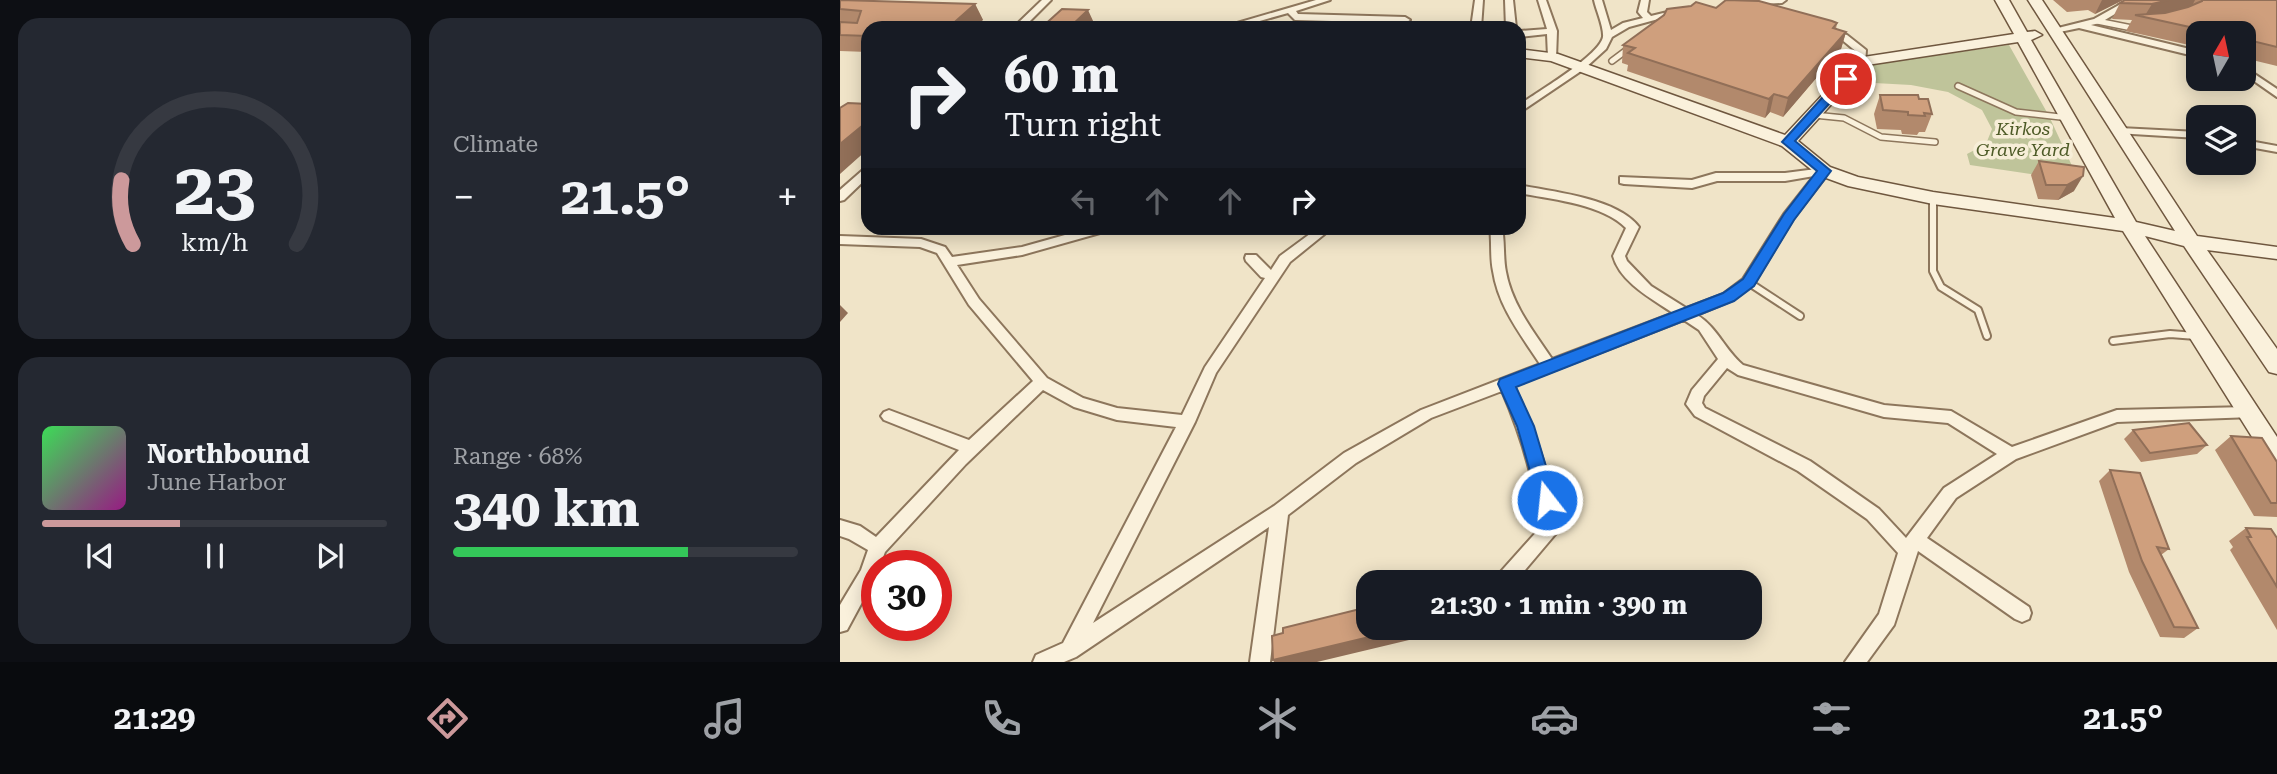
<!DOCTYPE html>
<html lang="en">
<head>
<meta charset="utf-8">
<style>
	body { margin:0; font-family:"Roboto Serif",serif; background:#242831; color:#f1f3f6; height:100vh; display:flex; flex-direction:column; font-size:26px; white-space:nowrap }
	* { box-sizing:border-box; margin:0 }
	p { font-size:23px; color:#9ea1a6 }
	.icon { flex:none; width:38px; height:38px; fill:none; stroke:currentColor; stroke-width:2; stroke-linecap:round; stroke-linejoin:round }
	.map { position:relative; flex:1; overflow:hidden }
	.details { display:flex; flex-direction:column; gap:18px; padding:18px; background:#0d0f14; width:840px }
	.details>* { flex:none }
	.hud { position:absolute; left:21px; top:21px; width:665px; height:214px; border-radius:21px; box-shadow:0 4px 18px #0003; background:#171b24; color:#f1f3f6; overflow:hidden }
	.needle { width:46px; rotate:9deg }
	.tools { position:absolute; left:1346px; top:21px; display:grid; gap:14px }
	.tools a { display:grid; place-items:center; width:70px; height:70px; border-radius:14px; background:#171b24; box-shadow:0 4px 18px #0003; font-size:35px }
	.speed { position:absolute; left:21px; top:550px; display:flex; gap:14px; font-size:35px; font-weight:700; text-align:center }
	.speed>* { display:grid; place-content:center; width:91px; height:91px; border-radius:50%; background:#171b24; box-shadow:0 4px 18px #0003; line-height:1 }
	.speed .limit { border:10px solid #d22; background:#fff; color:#111 }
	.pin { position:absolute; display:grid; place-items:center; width:60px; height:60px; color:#fff; margin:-30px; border:4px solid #fff; border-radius:50%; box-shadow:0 2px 7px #0007 }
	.me { position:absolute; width:77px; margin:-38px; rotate:344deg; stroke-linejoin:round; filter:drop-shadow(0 0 5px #0008) }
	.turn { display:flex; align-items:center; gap:24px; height:147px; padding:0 28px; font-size:32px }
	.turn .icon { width:91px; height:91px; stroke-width:2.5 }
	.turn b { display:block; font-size:49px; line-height:60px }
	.lanes { display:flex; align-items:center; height:66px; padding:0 28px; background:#0003; justify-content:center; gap:35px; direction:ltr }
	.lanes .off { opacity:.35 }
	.big { font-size:52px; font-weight:700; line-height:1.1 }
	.details .widget { flex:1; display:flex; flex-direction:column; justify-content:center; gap:10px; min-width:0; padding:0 24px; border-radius:21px; background:#242831 }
	.details .dial { align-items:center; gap:0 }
	.dial svg { height:182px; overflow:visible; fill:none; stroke:#363941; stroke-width:7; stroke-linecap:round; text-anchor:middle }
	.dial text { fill:#f1f3f6; stroke:none }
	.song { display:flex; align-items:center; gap:21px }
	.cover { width:84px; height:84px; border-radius:10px; background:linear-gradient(135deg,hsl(130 70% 55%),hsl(310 70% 35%)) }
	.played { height:7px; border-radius:4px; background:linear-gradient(90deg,#cc999b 40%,#363941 40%) }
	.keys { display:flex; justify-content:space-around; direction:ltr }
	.heat { display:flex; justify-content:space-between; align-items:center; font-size:38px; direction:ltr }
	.charge { height:10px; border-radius:5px; background:linear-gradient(90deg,#34c759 68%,#363941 0) }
	.details .tiles { flex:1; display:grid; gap:18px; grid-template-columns:repeat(2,1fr) }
	.trip { position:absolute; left:516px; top:570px; width:406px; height:70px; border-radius:21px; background:#171b24; box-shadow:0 4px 18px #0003; font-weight:700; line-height:70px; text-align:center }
	.tabs { display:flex; height:112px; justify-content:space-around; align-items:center; background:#090b0e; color:#9ea1a6 }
	.tabs .icon { width:49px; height:49px }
	.tabs .selected { color:#cc999b }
	.tabs b { font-size:32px; color:#f1f3f6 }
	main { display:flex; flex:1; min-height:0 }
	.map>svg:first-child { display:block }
	.cemetery { fill:#bfc49a }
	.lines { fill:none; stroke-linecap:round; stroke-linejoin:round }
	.lane-far1-casing { stroke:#8d765c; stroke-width:8 }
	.lane-casing { stroke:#8d765c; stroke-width:10 }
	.street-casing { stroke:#8d765c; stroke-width:4 }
	.secondary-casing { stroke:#6f573f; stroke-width:3 }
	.lane-far1 { stroke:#faf1dc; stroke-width:5 }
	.lane { stroke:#faf1dc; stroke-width:6 }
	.street { fill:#faf1dc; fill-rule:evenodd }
	.secondary { fill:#faf1dc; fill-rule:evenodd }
	.wall { fill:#b2896c }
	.shaded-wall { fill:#916f58 }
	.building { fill:#cf9f7d; stroke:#916f58; stroke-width:2 }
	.route { fill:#1a73e8; stroke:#114b97; stroke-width:2 }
	.labels { text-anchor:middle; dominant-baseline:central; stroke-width:7; stroke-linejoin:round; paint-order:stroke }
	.far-park-label { font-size:18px; font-style:italic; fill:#4d5a26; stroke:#f7eed8 }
</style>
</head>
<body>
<main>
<section class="details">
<div class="tiles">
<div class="widget dial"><svg viewBox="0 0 100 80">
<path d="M14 69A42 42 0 1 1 86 69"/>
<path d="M14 69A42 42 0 0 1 9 41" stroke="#cc999b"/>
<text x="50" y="56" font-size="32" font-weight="700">23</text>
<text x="50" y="72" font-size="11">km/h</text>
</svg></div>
<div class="widget"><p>Climate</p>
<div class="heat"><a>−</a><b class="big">21.5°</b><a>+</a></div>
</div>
<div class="widget">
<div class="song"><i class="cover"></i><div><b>Northbound</b><p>June Harbor</p></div></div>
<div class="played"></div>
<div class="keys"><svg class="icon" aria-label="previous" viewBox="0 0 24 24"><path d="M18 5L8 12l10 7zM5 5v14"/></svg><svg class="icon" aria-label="pause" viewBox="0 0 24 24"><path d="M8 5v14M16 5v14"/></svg><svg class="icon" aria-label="next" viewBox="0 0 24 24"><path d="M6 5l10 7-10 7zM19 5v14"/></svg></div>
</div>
<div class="widget"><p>Range · 68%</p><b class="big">340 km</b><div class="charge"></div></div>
</div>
</section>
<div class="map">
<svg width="1437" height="662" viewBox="0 0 1437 662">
	<rect width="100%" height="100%" fill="#f0e4c8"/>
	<path class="cemetery" d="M1169 45 1209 116 1239 181 1130 165 1127 154 1146 144 1152 129 1142 110 1108 92 1071 85 1016 82 1030 65Z"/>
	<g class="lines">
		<defs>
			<path id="lane-far1" d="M1257 21 1297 29
				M772 61 788 49
				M1118 86 1176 112 1229 118
				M974 115 1004 118 1041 137 1095 142"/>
			<path id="lane" d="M1093 198V271L1101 287 1138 310 1147 336
				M908 282 960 316
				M1273 341 1330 334 1356 336"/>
			<path id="street" d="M202 0H211L183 28H173Z
				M476 0H490L456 11 458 14 565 17 570 20 565 23 455 20 448 13 395 28H380Z
				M635 0H643L641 28H631Z
				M665 0H673L676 28H666Z
				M698 0H706L717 31 716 59 708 57 707 34 679 37V31L707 29Z
				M754 0H762L771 30 783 23 803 18 798 12 801 0H809L807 12 811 16 840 9 844 12 789 27 772 37 766 49 744 69 679 113V105C696 93 759 56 763 37 764 27 756 10 754 0Z
				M915 0H946L942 3 921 4 917 13 914 14 910 11Z
				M1288 0H1298L1260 23 1251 25 1358 51V57L1239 28 1215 33 1210 30 1254 19Z
				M984 29 1007 35 1026 50 1025 63H1019L1018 53 1001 39 984 33Z
				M1404 67 1437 89V97L1404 74Z
				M1280 128 1358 132V138L1276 133V129Z
				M1404 140 1437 146V152L1404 146Z
				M28 168V177L4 200 0 201V190L24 169Z
				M984 168 990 171 953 219 913 285 893 300 857 315C877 327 885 350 903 365L1044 405 1111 411 1172 447 1277 410 1408 407 1413 409 1416 413 1413 417 1277 422 1176 459 1116 498 1087 538 1189 607 1191 613 1189 619 1182 622 1175 619 1078 551 1054 625 1027 662H1005L1039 614 1058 553 1027 519 958 471 855 416 846 404 852 390 878 359 859 330 844 320 674 386C696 433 712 480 718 531L674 583H653L656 577 700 528C695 480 681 435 662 391L591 418 516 463 448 515 430 662H410L429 527 236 657 224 662H193L196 655 223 643 336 427 277 420 234 407 203 390 126 464 45 552 40 565H37L34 580 7 630 0 632V605L21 570 28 550 9 539 0 536V520L20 526 36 537 119 450 44 420 41 416 44 412 49 410 129 440 193 381 129 305 97 253 80 247 0 244V236L81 239 105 247 112 257 182 247 250 228H269L267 231 182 255 117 265 139 299 207 378 243 398 277 408 342 415 365 367 425 278 421 277 406 261 405 258 406 255H416L431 270 440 256 478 228H492L450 262 376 373 355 422 253 623 434 506 504 453 581 410 700 364C681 335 658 306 653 271 650 257 652 242 650 228H662C665 243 663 257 666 272 672 305 694 332 712 359L833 313C812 299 780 282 773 256L786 228C763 204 711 199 679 193V185C714 192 777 198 799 227L785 256 787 261 811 286 846 308 883 294 903 279 944 214 974 176 945 181H877L852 188 784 184 780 183V177L852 180 876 173H945ZM887 368 898 375 1044 417 1108 423 1157 454 1104 488 1066 538 1039 509 970 461 865 408 862 403 864 396Z"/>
			<path id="secondary" d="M1155 0H1169L1187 32 1195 31 1202 35 1191 40 1296 222 1335 231 1188 0H1202L1357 236 1437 247V259L1367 250 1437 349V374L1429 372 1344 246 1305 236 1437 437V467L1429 464 1283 231 1093 204 1008 186 978 175 942 146 711 61 679 57V49L718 54 945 135 1017 58 1174 34ZM1178 42 1275 218 1093 192 1018 177 990 167 958 141 1027 65Z"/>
		</defs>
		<use href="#lane-far1" class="lane-far1-casing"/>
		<use href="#lane" class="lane-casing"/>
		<use href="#street" class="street-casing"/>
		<use href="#secondary" class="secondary-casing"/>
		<use href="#lane-far1" class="lane-far1"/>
		<use href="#lane" class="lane"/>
		<use href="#street" class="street"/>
		<use href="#secondary" class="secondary"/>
	</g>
	<path class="wall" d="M0 0 135 4 143 20 28 28V52L0 51Z
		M1213 0H1283L1255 14 1248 10 1227 12Z
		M1285 0H1437V66L1404 58V33H1358V47L1286 31 1292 20 1272 19 1280 3Z
		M876 8 997 23 996 29 1006 32 1001 49 943 117 930 112 925 118 787 71 788 65 782 63 783 45Z
		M1040 95 1079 99 1092 114 1085 132H1079L1077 135 1062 134 1061 130 1037 129 1034 114Z
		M1199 161 1234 191 1218 200 1198 199 1191 175Z
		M1293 430 1367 445 1357 454 1301 462 1284 439Z
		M1391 436 1437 462V517L1414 516 1375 450Z
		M1270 470 1329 549 1321 555 1358 628 1344 638 1320 637 1289 572 1259 481Z
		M1406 528 1437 538V630L1390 550 1393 547 1389 541Z"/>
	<path class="shaded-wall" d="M1262 0H1283L1255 14Z
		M1329 0H1355L1351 8 1304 17 1312 4Z
		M135 4 143 20 134 28H108Z
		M248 10 254 23 249 28H229Z
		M1006 32 1001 49 943 117 948 98Z
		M934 94 930 112 925 118 929 99Z
		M28 121V149L0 174V144Z
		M1243 176 1234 191 1218 200 1227 185Z
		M0 305 8 313 0 322Z
		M567 628H589L590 635 477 662H434L433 660Z"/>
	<path class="building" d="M0 0 135 4 108 28H28V36L0 35V22L17 23 21 11 0 9Z
		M886 0 919 1 992 21 997 23 993 28 1006 32 948 98 934 94 929 99 788 53 795 48 783 45 824 15 827 9 851 6 856 2 876 8Z
		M1285 0H1329L1312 4 1280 3Z
		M1362 0H1437V47L1404 39V33H1377L1295 15 1325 13 1348 7 1362 1Z
		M222 9 248 10 229 28H201Z
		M1040 95H1078L1079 99H1088L1092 114 1084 113 1085 116 1068 115V112L1043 110Z
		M8 103 28 104V121L0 144V108Z
		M1199 161 1244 167 1243 176 1227 185H1206Z
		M1349 423 1367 445 1310 453 1293 430Z
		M1391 436 1422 438 1437 462V503H1431Z
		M1270 470 1300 473 1329 549 1317 547 1358 628 1334 627 1302 561Z
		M1406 528 1431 529 1437 538V587L1407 537H1411Z
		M528 607V628H567L433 660 432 636 443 633V628Z"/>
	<path class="route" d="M1002 76 1012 79 955 141 991 171 954 220 914 286 894 301 676 387 694 426 716 500 714 506 707 509 700 506 677 426 658 384 660 379 883 293 903 279 944 214 977 171 942 142Z"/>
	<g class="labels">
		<g class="far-park-label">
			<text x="1183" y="128">Kirkos<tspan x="1183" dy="21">Grave Yard</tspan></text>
		</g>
	</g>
</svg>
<div class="tools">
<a><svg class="needle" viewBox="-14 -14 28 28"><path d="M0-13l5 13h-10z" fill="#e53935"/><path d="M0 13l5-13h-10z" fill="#9ea1a6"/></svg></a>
<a><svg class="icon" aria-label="layers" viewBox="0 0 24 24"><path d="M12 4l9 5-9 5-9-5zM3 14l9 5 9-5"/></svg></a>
</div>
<div class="speed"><div class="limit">30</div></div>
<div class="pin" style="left:1006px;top:79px;background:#d93025"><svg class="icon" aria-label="arrive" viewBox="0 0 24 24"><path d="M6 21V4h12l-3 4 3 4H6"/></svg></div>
<svg class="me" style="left:707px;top:500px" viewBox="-20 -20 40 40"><circle r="17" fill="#1a73e8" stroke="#fff" stroke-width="3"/><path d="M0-11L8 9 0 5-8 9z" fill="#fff"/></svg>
<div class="trip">21:30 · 1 min · 390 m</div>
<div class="hud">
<div class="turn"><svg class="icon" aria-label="right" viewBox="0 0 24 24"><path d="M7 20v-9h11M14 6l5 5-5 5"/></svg><div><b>60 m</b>Turn right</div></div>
<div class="lanes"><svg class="icon off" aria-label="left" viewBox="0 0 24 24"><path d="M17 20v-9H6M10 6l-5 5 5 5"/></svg><svg class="icon off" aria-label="ahead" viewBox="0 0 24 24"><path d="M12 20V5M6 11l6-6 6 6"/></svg><svg class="icon off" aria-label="ahead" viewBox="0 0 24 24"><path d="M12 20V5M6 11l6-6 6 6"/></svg><svg class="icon" aria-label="right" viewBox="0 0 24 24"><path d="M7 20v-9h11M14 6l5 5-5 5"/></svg></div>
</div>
</div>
</main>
<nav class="tabs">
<b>21:29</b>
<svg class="icon selected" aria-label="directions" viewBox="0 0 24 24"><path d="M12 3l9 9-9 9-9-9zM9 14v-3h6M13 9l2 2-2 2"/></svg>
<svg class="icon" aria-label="music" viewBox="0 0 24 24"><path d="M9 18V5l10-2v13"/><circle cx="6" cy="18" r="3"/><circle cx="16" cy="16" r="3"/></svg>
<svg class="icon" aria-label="phone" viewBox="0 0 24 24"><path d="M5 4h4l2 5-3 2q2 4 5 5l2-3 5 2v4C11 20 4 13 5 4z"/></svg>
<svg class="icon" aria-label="climate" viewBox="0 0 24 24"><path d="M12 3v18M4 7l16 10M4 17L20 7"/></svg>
<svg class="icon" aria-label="car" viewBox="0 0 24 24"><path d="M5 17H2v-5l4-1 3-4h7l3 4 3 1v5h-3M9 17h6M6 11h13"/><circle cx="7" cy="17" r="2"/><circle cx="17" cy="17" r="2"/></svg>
<svg class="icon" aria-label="filters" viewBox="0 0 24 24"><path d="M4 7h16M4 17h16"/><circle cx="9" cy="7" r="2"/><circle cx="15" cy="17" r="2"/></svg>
<b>21.5°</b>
</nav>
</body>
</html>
